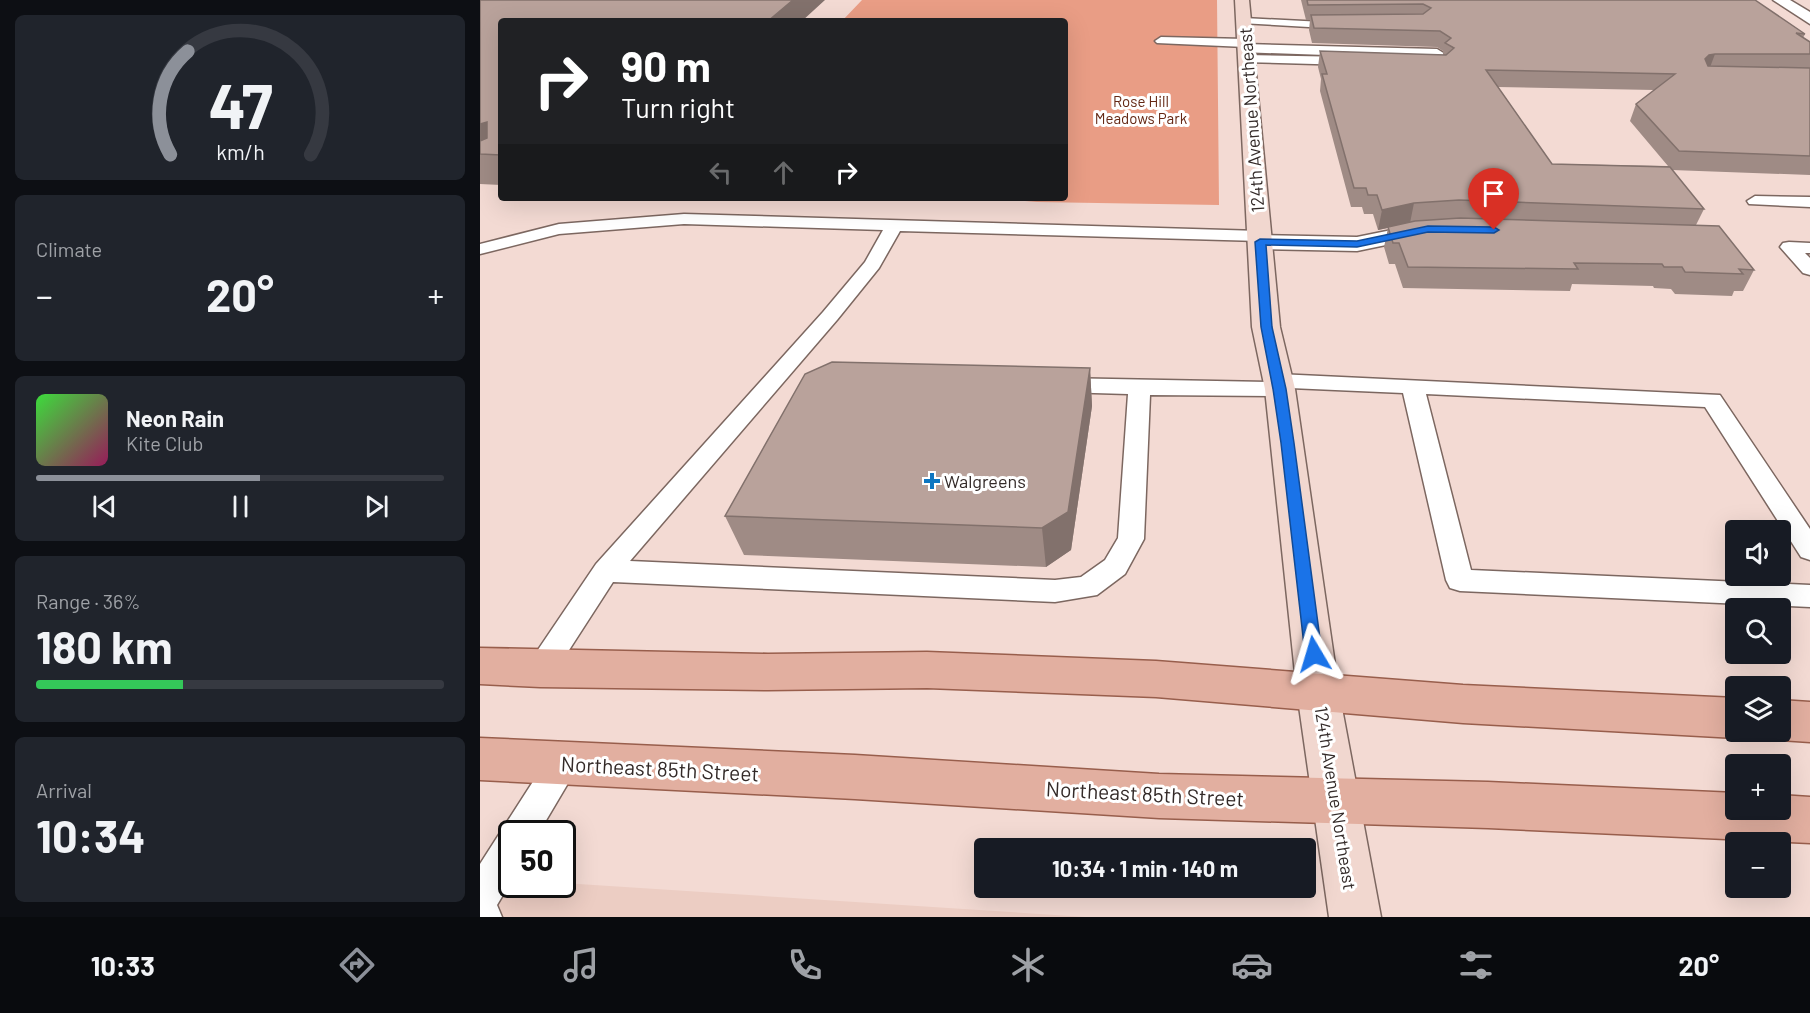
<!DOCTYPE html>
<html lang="en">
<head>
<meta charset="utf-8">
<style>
	body { margin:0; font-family:Barlow,sans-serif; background:#20242c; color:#f1f3f6; height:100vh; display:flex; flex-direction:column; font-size:22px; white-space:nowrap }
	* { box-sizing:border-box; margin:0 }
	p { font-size:20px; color:#9ea1a6 }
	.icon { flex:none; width:33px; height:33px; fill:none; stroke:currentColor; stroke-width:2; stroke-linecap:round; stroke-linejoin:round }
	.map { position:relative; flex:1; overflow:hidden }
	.panel { display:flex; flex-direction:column; gap:15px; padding:15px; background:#0d0f14; width:480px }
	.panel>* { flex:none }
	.hud { position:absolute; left:18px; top:18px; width:570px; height:183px; border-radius:6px; box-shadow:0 6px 24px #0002; background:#202124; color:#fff; overflow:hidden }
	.buttons { position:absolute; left:1245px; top:520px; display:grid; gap:12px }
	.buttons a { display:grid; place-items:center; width:66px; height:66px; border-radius:6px; background:#171b24; box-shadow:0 6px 24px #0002; font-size:30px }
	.speed { position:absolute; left:18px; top:820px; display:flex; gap:12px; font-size:30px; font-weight:700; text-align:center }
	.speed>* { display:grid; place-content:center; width:78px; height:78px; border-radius:50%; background:#171b24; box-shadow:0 6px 24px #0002; line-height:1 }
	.speed .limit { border:3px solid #111; border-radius:9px; background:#fff; color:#111 }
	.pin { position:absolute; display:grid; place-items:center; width:51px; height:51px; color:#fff; margin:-62px -26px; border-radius:50% 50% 50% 0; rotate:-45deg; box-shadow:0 0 6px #0007 }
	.pin .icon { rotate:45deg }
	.me { position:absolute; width:66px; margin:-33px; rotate:353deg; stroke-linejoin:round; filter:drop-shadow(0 0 4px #0008) }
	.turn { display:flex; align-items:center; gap:21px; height:126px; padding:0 24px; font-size:27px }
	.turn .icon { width:78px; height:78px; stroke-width:2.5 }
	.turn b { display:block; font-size:42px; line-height:51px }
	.lanes { display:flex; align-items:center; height:57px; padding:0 24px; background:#0003; justify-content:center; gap:30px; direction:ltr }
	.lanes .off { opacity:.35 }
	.big { font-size:45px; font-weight:700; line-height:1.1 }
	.panel .widget { flex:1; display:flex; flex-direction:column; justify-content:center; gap:9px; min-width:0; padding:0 21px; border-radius:9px; background:#20242c }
	.panel .dial { align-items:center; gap:0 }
	.dial svg { height:156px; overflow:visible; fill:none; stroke:#363941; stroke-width:7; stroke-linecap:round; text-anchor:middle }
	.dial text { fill:#f1f3f6; stroke:none }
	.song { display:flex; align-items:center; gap:18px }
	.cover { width:72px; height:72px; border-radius:9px; background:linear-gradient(135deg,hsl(120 70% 55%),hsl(330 70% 35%)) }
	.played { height:6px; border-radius:3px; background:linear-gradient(90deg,#8c9099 55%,#363941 55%) }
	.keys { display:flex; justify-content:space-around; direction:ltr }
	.heat { display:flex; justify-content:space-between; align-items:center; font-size:33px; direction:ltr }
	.charge { height:9px; border-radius:4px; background:linear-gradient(90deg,#34c759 36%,#363941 0) }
	.trip { position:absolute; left:494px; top:838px; width:342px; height:60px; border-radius:6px; background:#171b24; box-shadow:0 6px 24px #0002; font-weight:700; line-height:60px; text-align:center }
	.tab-bar { display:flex; height:96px; justify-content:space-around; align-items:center; background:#090b0e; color:#9ea1a6 }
	.tab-bar .icon { width:42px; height:42px }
	.tab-bar .active { color:#8c9099 }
	.tab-bar b { font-size:27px; color:#f1f3f6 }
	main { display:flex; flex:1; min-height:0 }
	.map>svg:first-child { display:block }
	.built { fill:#eccdc3 }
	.green { fill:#e99d85 }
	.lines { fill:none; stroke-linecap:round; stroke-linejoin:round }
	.service-casing { stroke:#7c6760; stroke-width:3 }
	.minor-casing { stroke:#7c6760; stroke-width:3 }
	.tertiary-casing { stroke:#7c6760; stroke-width:3 }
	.secondary-casing { stroke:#7c6760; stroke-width:3 }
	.primary-casing { stroke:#985e4c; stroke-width:3 }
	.service { fill:#fff; fill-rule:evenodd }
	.minor { fill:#fff; fill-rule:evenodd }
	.tertiary { fill:#fff; fill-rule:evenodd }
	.secondary { fill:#f1d7cf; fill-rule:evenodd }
	.primary { fill:#e2afa0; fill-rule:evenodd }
	.wall { fill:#9f8b85; fill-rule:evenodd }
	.shaded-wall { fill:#82716c }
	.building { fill:#b9a29b; stroke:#82716c; stroke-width:1.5 }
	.route { fill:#1a73e8; stroke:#114b97; stroke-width:1.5 }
	.poi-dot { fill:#0e76c1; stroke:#fff; stroke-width:2 }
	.labels { text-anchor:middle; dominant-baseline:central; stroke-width:6; stroke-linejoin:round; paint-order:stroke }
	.far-park-label { font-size:15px; fill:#642713; stroke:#fff }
	.street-label { font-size:18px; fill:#332a28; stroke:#fff }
	.poi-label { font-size:18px; fill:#332a28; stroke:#fff; text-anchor:start }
	.near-street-label { font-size:21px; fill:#332a28; stroke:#fff }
</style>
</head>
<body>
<main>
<section class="panel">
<div class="widget dial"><svg viewBox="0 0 100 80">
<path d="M14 69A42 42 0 1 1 86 69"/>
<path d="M14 69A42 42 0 0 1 23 16" stroke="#8c9099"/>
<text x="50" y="56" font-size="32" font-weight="700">47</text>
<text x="50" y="72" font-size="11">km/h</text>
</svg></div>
<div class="widget"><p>Climate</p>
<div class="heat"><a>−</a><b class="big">20°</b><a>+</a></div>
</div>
<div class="widget">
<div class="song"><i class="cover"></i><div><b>Neon Rain</b><p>Kite Club</p></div></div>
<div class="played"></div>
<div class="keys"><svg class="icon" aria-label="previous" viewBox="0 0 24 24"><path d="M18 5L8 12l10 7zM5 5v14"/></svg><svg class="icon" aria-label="pause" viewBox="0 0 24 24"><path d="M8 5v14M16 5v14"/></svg><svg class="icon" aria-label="next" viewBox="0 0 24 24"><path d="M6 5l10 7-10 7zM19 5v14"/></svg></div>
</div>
<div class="widget"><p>Range · 36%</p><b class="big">180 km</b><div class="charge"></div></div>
<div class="widget"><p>Arrival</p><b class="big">10:34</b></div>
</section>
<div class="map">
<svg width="1330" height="917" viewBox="0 0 1330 917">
	<rect width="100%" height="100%" fill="#f3dad3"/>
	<path class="built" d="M0 878 31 880 32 885 83 883 606 917H0Z"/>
	<path class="green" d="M382 0H737L739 205 557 202 511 198H585V21H362Z"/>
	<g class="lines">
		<defs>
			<path id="service" d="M764 18 863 23 869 26 863 29 760 23V19Z
				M681 37 765 39 771 43 765 47 677 43 675 41Z
				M766 55 870 57 876 61 870 65 762 62V56Z
				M1275 196 1330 197V207L1269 204 1267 201Z
				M204 214 780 231 786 232 789 236 786 240 780 241 420 231 399 268 357 320 150 561 575 580 601 577 625 560 638 538 648 394 580 392 572 390 569 385 572 380 580 378 788 382 790 376 798 374 1240 395 1330 529V560L1321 557 1225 407 946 394 991 570 1330 585V607L980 591 970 588 966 580 923 393 810 388 808 394 800 396 670 395 664 539 645 574 617 595 575 602 133 582 71 678 60 682 49 678 45 669 116 564 343 312 385 262 403 230 204 224 79 234 0 254V244L79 224Z
				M1309 242 1330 243V253H1325L1330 258V275L1323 273 1300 247 1303 243Z
				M84 748 96 752 100 763 58 834H32V880L17 905 22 917H0V864L72 752Z"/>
			<path id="minor" d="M766 44 957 49 965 54 957 59 760 52 758 49 760 46Z
				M951 222 959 224 963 229 959 234 877 251 780 249 771 247 768 242 771 237 780 235 877 237Z"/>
			<path id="tertiary" d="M1293 0H1310L1330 12V24Z"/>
			<path id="secondary" d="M755 0H769L800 327 815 389 859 692 901 917H849L817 692 785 389 772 327Z"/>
			<path id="primary" d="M0 648 288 654 447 652 676 661 983 685 1256 698V732H1271L1256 738 983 723 676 697 447 688 288 690 60 687 0 684Z
				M1300 700 1330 702V742L1300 740 1285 734 1284 732H1300Z
				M0 738 375 755 679 774 1008 782 1256 793V810H1300V795L1330 797V843L1008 828 679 818 375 799 0 780Z"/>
		</defs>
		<use href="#service" class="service-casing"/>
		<use href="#minor" class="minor-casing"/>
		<use href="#tertiary" class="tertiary-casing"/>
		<use href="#secondary" class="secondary-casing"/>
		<use href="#primary" class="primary-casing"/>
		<use href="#service" class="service"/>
		<use href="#minor" class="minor"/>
		<use href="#tertiary" class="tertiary"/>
		<use href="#secondary" class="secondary"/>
		<use href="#primary" class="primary"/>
	</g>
	<path class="wall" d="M0 0 21 21V185L0 184Z
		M821 0H1275L1325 34 1323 38 1330 42V175L1192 170 1224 209 1216 225 1274 270 1263 291H1254L1252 296 1195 294 1191 289 1174 288 1173 286 1092 284 1090 291 923 288 915 264H909L904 247 908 228 898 230 893 214H884L882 207H871L840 91 841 79 838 67 840 51 963 55V51L957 47 832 43 829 30 830 20H826ZM1018 87 1174 90 1156 104 1150 121 1188 166 1072 164Z
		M610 368 612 406 591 550 566 567 264 555 245 516Z"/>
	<path class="shaded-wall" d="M313 0H345L322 21H288Z
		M1235 54 1229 70 1225 59 1229 55Z
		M7 122 21 149 0 154V124Z
		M934 203 930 223 898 230 902 210Z
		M610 368 612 406 591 550 566 567 562 528Z"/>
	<path class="building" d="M0 0H313L288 21H21V155L0 154V141L7 138V122L0 124Z
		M827 0H1275L1325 34 1316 33 1330 42V54H1235L1229 55 1225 59 1228 66 1330 68V156L1199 151 1156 104 1195 74 1006 70 1072 164 1190 167 1224 209 979 200 934 203 902 210 897 195H888L886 188H874L842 74H847L840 51 966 55 974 48 965 43 971 38 960 31 834 28 831 15 943 14 951 8 943 4 828 5Z
		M980 218 1239 226 1274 270 1259 269 1263 274 1205 272 1202 267H1184L1182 264 1094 263 1098 269 928 267 919 243H913L908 227 935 221Z
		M352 362 610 368 588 512 562 528 245 516 325 374Z"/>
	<path class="route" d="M948 226 1014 227 1019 230 1014 233 948 232 877 247 786 245 792 327 806 389 814 443 842 654 840 659 834 661 828 659 825 654 801 443 793 389 781 327 775 242 780 239 877 241Z"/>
	<path class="poi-dot" d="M449 472h6v6h6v6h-6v6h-6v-6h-6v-6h6z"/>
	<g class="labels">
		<g class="far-park-label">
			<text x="661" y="101">Rose Hill<tspan x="661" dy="17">Meadows Park</tspan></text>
		</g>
		<g class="street-label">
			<text transform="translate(771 120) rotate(-94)">124th Avenue Northeast</text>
			<text transform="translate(856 798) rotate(81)">124th Avenue Northeast</text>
		</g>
		<g class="poi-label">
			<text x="464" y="481">Walgreens</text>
		</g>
		<g class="near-street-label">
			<text transform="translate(180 768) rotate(3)">Northeast 85th Street</text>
			<text transform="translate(665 793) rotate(3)">Northeast 85th Street</text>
		</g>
	</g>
</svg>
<div class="buttons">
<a><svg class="icon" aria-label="sound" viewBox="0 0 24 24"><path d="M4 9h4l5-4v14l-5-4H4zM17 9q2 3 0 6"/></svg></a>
<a><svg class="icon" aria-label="search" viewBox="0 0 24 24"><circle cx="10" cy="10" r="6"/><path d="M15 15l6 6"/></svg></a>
<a><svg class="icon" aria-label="layers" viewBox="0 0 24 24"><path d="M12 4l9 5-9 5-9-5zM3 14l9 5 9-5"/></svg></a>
<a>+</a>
<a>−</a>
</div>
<div class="speed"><div class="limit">50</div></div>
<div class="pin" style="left:1014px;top:230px;background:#d93025"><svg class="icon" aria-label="arrive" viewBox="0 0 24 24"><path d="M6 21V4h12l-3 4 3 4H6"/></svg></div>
<svg class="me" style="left:834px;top:654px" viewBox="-20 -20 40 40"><path d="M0-17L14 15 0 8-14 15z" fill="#1a73e8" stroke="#fff" stroke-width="4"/></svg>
<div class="trip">10:34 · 1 min · 140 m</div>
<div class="hud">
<div class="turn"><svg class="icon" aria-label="right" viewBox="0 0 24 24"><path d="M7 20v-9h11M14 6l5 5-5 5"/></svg><div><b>90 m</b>Turn right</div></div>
<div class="lanes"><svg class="icon off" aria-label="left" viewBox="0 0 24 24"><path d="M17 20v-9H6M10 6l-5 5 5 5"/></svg><svg class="icon off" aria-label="ahead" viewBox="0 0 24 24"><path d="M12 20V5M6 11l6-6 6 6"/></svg><svg class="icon" aria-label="right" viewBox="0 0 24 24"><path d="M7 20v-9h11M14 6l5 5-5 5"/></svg></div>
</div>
</div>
</main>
<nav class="tab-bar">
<b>10:33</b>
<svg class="icon active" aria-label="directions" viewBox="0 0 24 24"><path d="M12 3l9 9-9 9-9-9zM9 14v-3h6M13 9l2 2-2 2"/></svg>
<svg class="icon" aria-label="music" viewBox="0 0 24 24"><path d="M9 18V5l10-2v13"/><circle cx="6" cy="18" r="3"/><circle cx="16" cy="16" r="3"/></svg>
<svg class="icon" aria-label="phone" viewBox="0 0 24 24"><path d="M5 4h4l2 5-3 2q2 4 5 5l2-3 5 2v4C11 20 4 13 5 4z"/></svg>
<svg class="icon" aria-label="climate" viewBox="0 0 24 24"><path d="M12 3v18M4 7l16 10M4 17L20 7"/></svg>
<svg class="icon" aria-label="car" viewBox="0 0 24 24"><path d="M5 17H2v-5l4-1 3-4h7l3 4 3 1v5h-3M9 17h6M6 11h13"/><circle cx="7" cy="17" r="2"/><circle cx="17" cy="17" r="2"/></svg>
<svg class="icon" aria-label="filters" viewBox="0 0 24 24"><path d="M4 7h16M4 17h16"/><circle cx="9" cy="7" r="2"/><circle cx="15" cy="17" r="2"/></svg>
<b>20°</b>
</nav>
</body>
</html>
